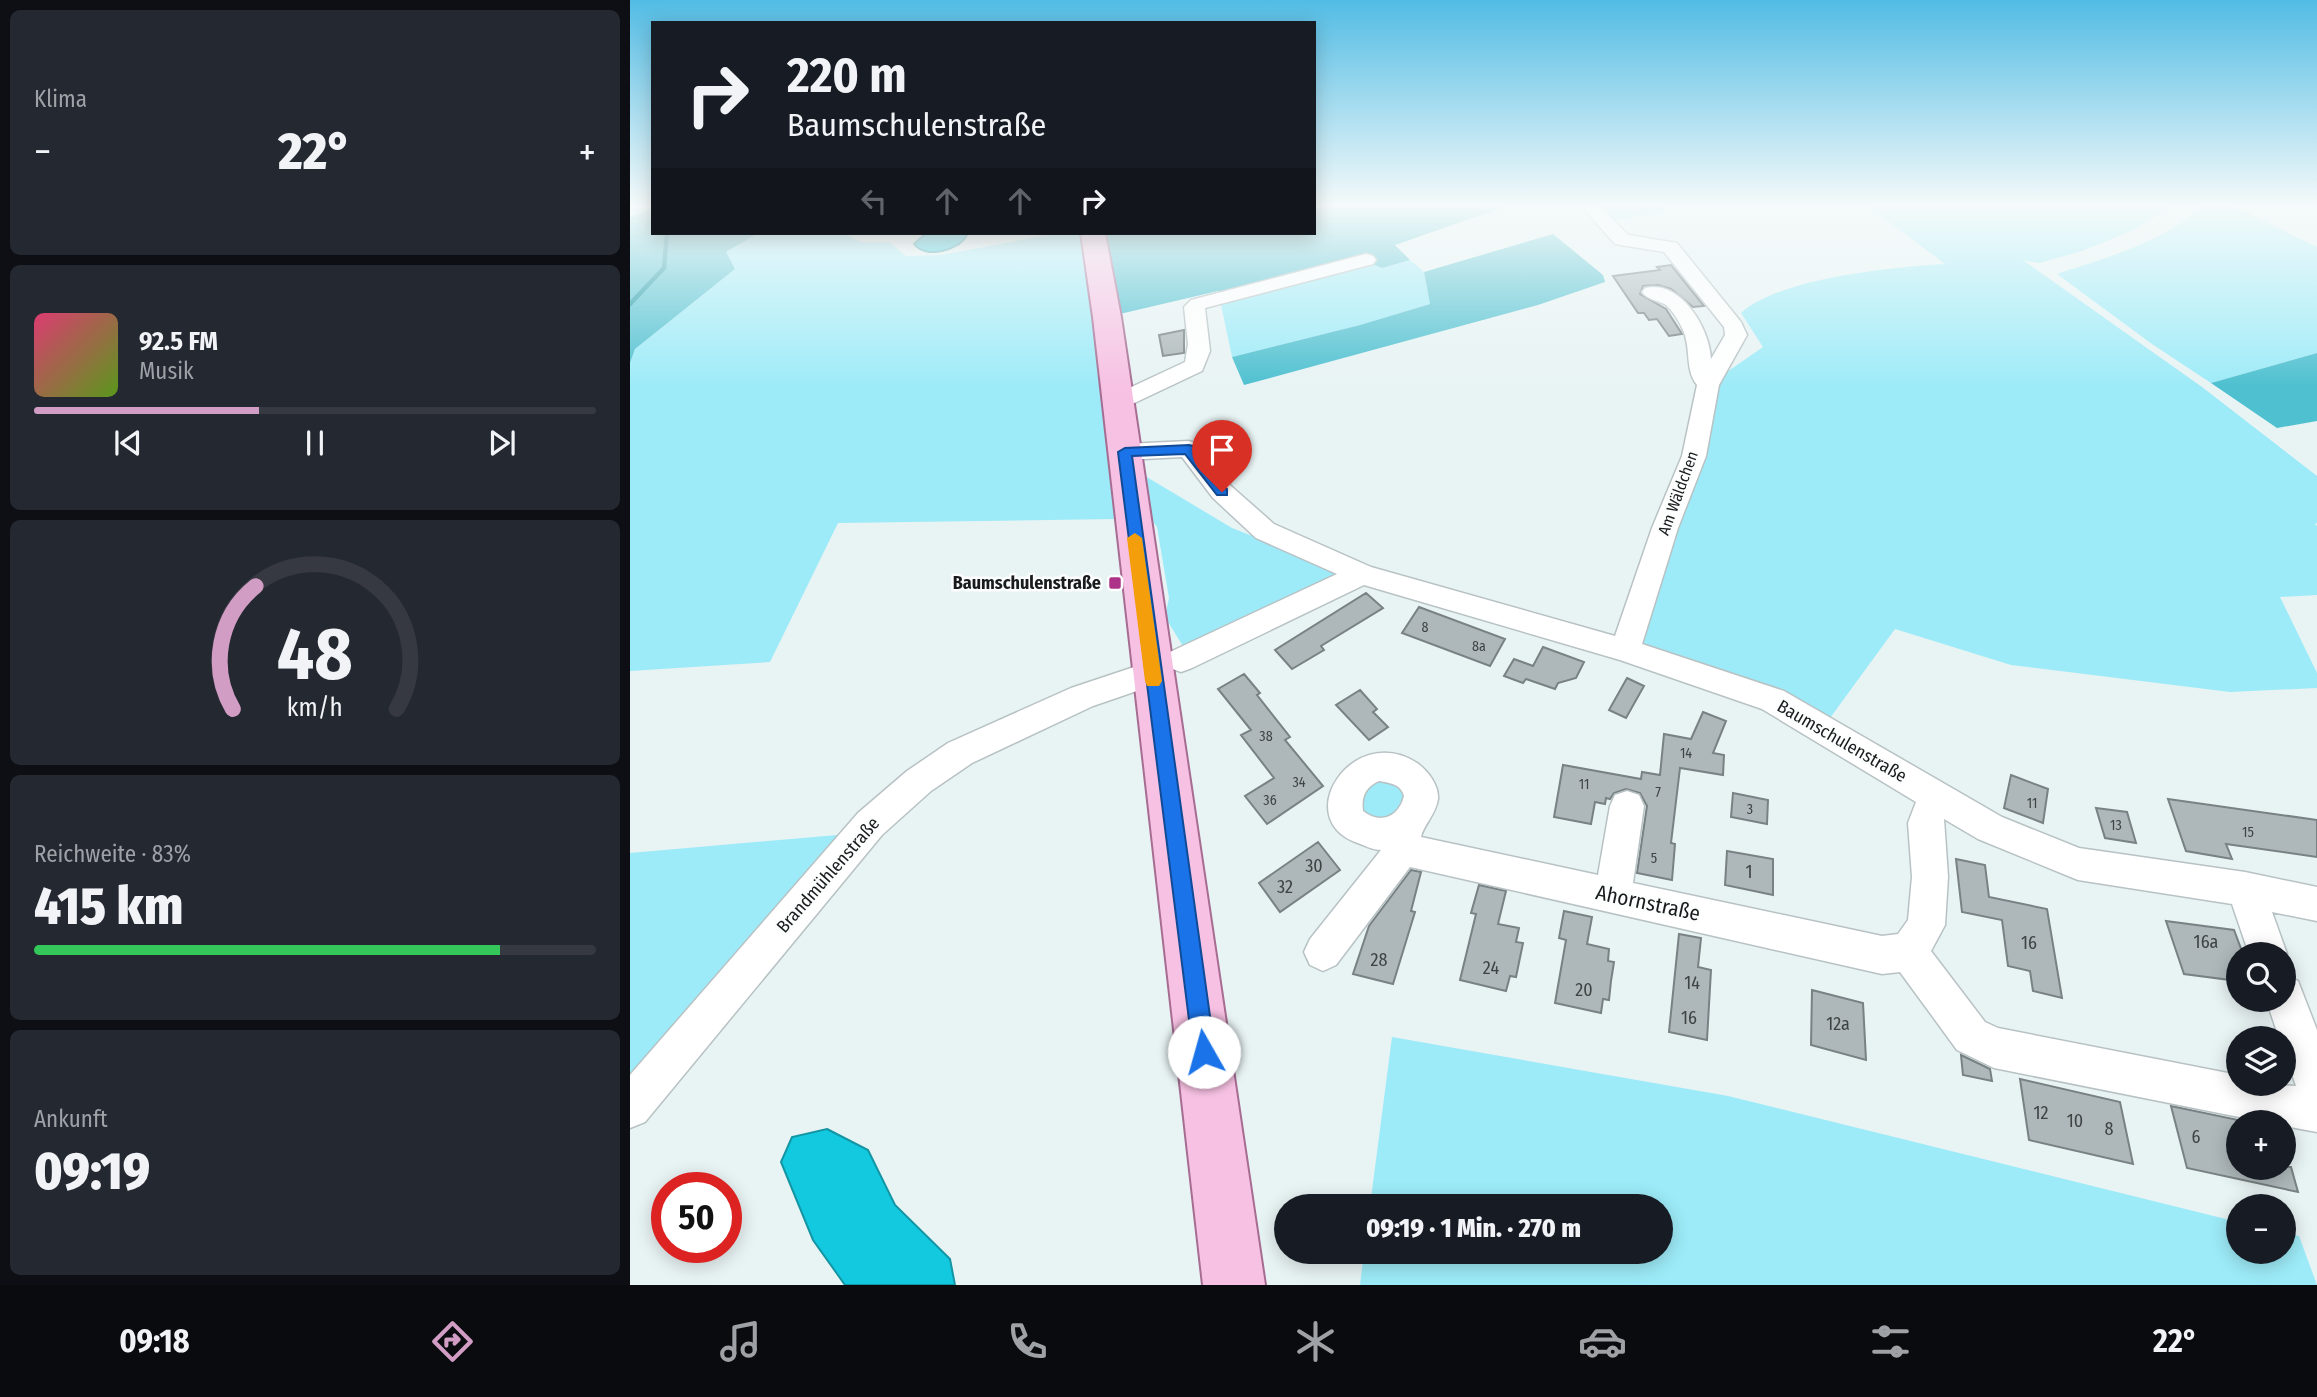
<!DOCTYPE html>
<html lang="de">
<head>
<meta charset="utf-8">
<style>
	body { margin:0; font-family:"Fira Sans Condensed",sans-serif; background:#242831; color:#f1f3f6; height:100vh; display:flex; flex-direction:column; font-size:26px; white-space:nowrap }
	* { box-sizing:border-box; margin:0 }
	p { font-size:23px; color:#9ea1a6 }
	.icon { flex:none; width:38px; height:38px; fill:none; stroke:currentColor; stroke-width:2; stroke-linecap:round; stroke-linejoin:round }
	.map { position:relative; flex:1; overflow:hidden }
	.side { display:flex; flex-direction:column; gap:10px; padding:10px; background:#0d0f14; width:630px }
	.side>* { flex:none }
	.top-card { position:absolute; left:21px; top:21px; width:665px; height:214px; border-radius:0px; box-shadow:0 4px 18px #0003; background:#171b24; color:#f1f3f6; overflow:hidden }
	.controls { position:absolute; left:1596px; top:942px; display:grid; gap:14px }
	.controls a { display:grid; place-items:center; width:70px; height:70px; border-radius:50%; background:#171b24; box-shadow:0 4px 18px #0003; font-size:35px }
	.speed { position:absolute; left:21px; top:1172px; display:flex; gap:14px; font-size:35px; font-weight:700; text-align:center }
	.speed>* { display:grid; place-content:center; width:91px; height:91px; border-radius:50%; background:#171b24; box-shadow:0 4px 18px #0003; line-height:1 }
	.speed .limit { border:10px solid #d22; background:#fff; color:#111 }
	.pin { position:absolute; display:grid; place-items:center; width:60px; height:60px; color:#fff; margin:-72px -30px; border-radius:50% 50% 50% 0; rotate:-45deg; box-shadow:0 0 7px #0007 }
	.pin .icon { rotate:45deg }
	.me { position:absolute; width:77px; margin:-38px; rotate:353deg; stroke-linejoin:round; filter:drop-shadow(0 0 5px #0008) }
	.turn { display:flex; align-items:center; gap:24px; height:147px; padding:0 21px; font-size:32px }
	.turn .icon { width:91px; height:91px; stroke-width:2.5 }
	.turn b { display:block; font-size:49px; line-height:60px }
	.lanes { display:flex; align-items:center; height:66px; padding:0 21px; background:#0003; justify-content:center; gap:35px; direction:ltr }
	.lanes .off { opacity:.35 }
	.big { font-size:52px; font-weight:800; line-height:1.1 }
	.side .card { flex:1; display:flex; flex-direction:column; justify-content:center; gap:10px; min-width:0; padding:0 24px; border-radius:10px; background:#242831 }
	.side .dial { align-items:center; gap:0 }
	.dial svg { height:182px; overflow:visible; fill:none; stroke:#363941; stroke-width:7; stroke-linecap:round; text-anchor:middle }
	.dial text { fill:#f1f3f6; stroke:none }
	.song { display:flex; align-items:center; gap:21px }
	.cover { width:84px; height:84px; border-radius:10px; background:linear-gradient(135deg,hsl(340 70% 55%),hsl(90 70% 35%)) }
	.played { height:7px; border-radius:4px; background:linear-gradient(90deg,#d29dc4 40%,#363941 40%) }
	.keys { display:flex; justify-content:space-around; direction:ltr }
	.heat { display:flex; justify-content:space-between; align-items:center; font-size:38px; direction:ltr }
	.charge { height:10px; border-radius:5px; background:linear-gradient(90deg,#34c759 83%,#363941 0) }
	.trip { position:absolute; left:644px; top:1194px; width:399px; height:70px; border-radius:35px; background:#171b24; box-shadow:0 4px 18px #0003; font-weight:800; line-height:70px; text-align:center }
	.dock { display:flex; height:112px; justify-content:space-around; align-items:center; background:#090b0e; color:#9ea1a6 }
	.dock .icon { width:49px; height:49px }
	.dock .selected { color:#d29dc4 }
	.dock b { font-size:32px; color:#f1f3f6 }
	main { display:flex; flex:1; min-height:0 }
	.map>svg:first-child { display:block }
	.green { fill:#9debf8 }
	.forest { fill:#4ec0d0 }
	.water { fill:#12c9df; stroke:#1495a4; stroke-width:2 }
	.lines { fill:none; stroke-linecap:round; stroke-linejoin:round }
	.stream { stroke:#1495a4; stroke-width:4.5 }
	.building { fill:#aeb8ba; stroke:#788183; stroke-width:2 }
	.minor-casing { stroke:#b8c2c4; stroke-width:3 }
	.major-casing { stroke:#a66c92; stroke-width:4 }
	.minor { fill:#fff; fill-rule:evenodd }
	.major { fill:#f7c1e3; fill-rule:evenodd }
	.route { fill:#1a73e8; stroke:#114b97; stroke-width:2 }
	.slow { fill:#f59e0b }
	.poi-dot { fill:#ac3388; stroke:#fcfefe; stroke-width:2.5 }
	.labels { text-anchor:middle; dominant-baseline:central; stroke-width:5; stroke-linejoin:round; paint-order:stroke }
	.number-label { font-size:14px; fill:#3e4344 }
	.far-street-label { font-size:16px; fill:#181c1c; stroke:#fcfefe }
	.poi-label { font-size:18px; font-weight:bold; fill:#181c1c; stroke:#fcfefe; text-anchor:end }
	.street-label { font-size:18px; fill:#181c1c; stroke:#fcfefe }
	.near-number-label { font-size:18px; fill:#3e4344 }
	.near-street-label { font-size:21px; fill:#181c1c; stroke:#fcfefe }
</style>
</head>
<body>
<main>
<section class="side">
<div class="card"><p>Klima</p>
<div class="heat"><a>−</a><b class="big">22°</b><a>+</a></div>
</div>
<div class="card">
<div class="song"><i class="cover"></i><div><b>92.5 FM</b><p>Musik</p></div></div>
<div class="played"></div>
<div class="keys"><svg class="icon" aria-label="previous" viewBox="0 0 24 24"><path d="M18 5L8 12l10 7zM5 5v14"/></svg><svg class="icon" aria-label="pause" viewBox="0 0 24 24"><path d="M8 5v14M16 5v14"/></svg><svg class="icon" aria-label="next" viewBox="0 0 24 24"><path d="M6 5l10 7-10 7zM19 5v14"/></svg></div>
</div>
<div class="card dial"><svg viewBox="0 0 100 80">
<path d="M14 69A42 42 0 1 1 86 69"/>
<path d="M14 69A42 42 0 0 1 24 15" stroke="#d29dc4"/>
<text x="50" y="56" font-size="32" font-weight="700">48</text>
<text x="50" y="72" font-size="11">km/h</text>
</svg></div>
<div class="card"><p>Reichweite · 83%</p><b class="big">415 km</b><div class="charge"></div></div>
<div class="card"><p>Ankunft</p><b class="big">09:19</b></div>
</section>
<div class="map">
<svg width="1687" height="1285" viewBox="0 0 1687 1285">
	<rect width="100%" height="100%" fill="#e8f3f4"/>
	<path class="green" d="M961 207H1036L1035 212 975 221Z
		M1239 207H1540L1504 230 1449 252 1409 263 1393 260 1572 387 1687 476V523L1685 524 1687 526V595L1650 597 1687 673V688L1600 692 1381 665 1265 629 1192 729 995 650 1078 385 1133 347 1111 313C1149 278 1263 267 1315 264Z
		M1572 207H1605L1687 247V353L1581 383 1522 344 1427 274C1478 257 1531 243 1572 207Z
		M125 233H214L230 242H259L276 256 311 255 429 233H453L463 279 485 519 208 523 140 662 0 671V363L5 349 105 269 95 253 125 235Z
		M780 260 794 272 800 304 730 325 602 357 590 300 738 261 752 268Z
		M510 473 602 528 696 565 706 572 701 583 556 651 535 617 539 598 527 527 516 512Z
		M747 777 776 787 770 816 747 822 729 810V790Z
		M219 834 0 1087V853Z
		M762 1037 1098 1096 1608 1222V1251H1654V1233L1669 1236 1687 1285H730L734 1251H1031V1206H740Z"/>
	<path class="forest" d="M684 207H874L765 245 780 260 752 268 738 262 590 300 588 291 477 317 463 233H684Z
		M23 208V233H125V235L96 252 105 269 5 349 0 363V217Z
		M923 234 973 275 975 282 908 305 614 385 602 357 730 325 800 304 794 272Z
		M1687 353V421L1647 428 1581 383Z"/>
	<path class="water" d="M296 233H336L337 235C329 251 295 259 284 244Z
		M197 1129 238 1150 265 1205 320 1259 325 1285H215L183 1240 151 1162 162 1137Z"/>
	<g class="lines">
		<path class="stream" d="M0 304 34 268 37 233"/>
	</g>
	<path class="building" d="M1041 265 1074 306 1063 307 1041 289 1028 285 1013 286 1010 294 1036 309 1052 334 1039 336 1027 319 1019 320 1014 313H1008L983 276 1030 270 1027 267Z
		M554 330V353L533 356 529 335Z
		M736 593 753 608 691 646 694 650 662 669 645 650Z
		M789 607 875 639 860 666 772 633Z
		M913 647 954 662 946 678 928 683 925 689 896 679 893 683 874 676 884 659 903 666Z
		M614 674 630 693 627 695 660 737 655 740 693 786 637 824 615 796 644 778 611 735 621 730 588 689Z
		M997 678 1014 686 996 718 979 710Z
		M730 690 747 709 743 712 758 727 739 740 706 705Z
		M1073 712 1096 721 1083 753 1094 755 1093 775 1050 768 1041 843 1045 844 1042 880 1007 873 1017 806 1010 793 996 789 984 793 980 799 976 798 975 804 965 802 961 824 924 817 933 765 1011 779 1012 772 1030 775 1034 734 1061 739Z
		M1381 775 1418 789 1413 823 1374 808Z
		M1103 793 1138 800 1137 824 1101 817Z
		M1538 799 1687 820V857L1596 844 1602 859 1556 851Z
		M1466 808 1497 812 1506 843 1475 838Z
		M688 842 710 870 650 912 629 883Z
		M1097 851 1143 859V895L1095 885Z
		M1326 859 1355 865 1359 897 1417 909 1432 998 1403 991 1400 971 1378 966 1372 920 1332 912Z
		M781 870 791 872 781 911 785 912 763 984 723 974 739 926Z
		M849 885 876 891 868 924 889 928 886 942 893 943 886 977 880 976 876 991 830 980 846 914 841 913Z
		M934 911 962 917 957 944 979 949 978 961 984 962 981 981 979 1000 973 999 971 1013 925 1003 936 940 929 938Z
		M1536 921 1604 930 1613 954H1608V981L1554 974Z
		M1049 934 1071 938 1068 967 1081 970 1077 1040 1039 1032Z
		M1182 990 1233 1003 1236 1060 1181 1045Z
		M1331 1055 1360 1069 1362 1081 1333 1075Z
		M1390 1079 1490 1102 1503 1164 1399 1140Z
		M1541 1106 1608 1120V1167H1661L1668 1192 1557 1168Z"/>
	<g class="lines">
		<defs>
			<path id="minor" d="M952 207H971L998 235 1047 243 1111 322 1117 335 1089 385 1076 456 1048 528 1012 644 1154 691 1372 817 1449 848 1615 872 1687 887V921L1642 912 1657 954 1654 962V954H1619L1602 904 1448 880 1348 839 1314 819 1318 877 1315 925 1301 951 1355 1022 1368 1028 1608 1075V1083L1666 1086 1654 1050V1038H1649L1636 999H1654V975L1668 981 1687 1030V1132L1654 1126V1122H1634L1364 1068 1327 1050 1270 972 1252 974 780 867 706 965 693 971 680 965 674 952 680 939 751 850C742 850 734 845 725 842 661 817 723 722 787 763 798 771 809 785 808 799 806 814 793 826 791 837L968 875 980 806 985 795 997 791 1009 795 1014 806 1003 883 1252 936 1268 934 1278 920 1282 877 1278 823 1286 802 1132 709 990 660 734 585 562 668 551 672 540 668 536 660 540 652 707 574 626 538 583 498 552 457 495 460 486 458 483 452 486 446 495 444 559 441 568 444 601 486 644 524 741 567 985 636 1022 528 1052 456 1067 385C1054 369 1062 347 1052 328 1049 321 1042 310 1036 305 1027 300 1018 300 1012 292L1015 288C1051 279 1080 329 1081 359L1095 335 1094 327 1034 252 985 244ZM749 781C760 783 771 784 774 796 769 817 750 825 733 811 731 796 736 787 749 781Z
				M736 254 743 256 746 260 743 264 575 308 580 351 572 371 496 407H480L476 402 480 397 555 362 558 344 554 307 561 300Z
				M522 661 533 664 537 673 533 682 463 706 342 763 301 791 252 835 15 1122 0 1128V1075L228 813 277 771 318 743 441 688Z"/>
			<path id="major" d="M451 233H475L491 317 635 1285H573L463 317Z"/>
		</defs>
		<use href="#minor" class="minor-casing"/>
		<use href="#major" class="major-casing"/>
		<use href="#minor" class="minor"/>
		<use href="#major" class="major"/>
	</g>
	<linearGradient id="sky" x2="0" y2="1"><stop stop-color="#52bce4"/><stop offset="0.53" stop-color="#f5fafa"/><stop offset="1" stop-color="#f5fafa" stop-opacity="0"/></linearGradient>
	<rect width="1687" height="387" fill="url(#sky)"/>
	<path class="route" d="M559 445 563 446 597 489V495H587L555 454 502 456 585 1052 582 1060 574 1063 566 1060 563 1052 488 452 495 448Z"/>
	<path class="slow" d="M505 533 512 538 532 681 529 686H517L515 681 497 538Z"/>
	<rect class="poi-dot" x="478" y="576" width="14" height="14" rx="3.5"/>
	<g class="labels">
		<g class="number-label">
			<text x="795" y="627">8</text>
			<text x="849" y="646">8a</text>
			<text x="636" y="736">38</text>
			<text x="1056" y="753">14</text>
			<text x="669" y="782">34</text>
			<text x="954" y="784">11</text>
			<text x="1028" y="792">7</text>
			<text x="640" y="800">36</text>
			<text x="1402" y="803">11</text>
			<text x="1120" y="809">3</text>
			<text x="1486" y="825">13</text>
			<text x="1618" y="832">15</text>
			<text x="1024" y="858">5</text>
		</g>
		<g class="far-street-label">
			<text transform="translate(1048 493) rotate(-70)">Am Wäldchen</text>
		</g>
		<g class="poi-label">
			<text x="471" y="583">Baumschulenstraße</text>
		</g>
		<g class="street-label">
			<text transform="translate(1212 741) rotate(30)">Baumschulenstraße</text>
			<text transform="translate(198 875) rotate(-49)">Brandmühlenstraße</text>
		</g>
		<g class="near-number-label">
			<text x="684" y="866">30</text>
			<text x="1119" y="872">1</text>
			<text x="655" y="887">32</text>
			<text x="1576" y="942">16a</text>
			<text x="1399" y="943">16</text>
			<text x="749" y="960">28</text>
			<text x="861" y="968">24</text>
			<text x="1062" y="983">14</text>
			<text x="954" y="990">20</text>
			<text x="1059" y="1018">16</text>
			<text x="1208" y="1024">12a</text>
			<text x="1411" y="1113">12</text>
			<text x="1445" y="1121">10</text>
			<text x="1479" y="1129">8</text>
			<text x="1566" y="1137">6</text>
		</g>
		<g class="near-street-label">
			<text transform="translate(1018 903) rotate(12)">Ahornstraße</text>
		</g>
	</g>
</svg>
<div class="controls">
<a><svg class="icon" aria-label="search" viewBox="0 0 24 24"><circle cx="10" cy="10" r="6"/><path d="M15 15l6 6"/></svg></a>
<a><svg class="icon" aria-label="layers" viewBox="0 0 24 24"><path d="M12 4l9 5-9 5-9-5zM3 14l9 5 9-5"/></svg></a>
<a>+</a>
<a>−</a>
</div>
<div class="speed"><div class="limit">50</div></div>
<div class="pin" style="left:592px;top:492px;background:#d93025"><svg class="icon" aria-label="arrive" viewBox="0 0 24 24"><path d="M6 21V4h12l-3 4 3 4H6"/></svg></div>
<svg class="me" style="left:574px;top:1052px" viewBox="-20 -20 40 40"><circle r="19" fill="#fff"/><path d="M0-13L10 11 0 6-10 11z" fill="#1a73e8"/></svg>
<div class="trip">09:19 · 1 Min. · 270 m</div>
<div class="top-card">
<div class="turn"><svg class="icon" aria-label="right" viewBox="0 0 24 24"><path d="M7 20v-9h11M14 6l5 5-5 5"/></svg><div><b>220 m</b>Baumschulenstraße</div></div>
<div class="lanes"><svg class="icon off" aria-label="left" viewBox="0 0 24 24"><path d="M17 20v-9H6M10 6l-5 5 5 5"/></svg><svg class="icon off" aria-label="ahead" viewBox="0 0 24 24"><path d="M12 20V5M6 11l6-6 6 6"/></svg><svg class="icon off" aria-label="ahead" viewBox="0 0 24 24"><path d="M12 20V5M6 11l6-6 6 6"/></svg><svg class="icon" aria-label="right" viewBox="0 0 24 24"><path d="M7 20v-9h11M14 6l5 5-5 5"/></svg></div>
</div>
</div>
</main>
<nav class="dock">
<b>09:18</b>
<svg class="icon selected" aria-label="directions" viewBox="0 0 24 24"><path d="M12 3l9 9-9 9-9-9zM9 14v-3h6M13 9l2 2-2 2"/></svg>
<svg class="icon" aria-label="music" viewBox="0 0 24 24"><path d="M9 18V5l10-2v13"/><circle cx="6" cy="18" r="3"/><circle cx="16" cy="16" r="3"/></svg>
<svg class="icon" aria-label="phone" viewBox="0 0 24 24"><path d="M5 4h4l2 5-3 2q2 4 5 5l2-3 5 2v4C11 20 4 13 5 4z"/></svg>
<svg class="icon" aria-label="climate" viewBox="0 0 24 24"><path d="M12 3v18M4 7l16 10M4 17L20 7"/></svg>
<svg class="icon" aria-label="car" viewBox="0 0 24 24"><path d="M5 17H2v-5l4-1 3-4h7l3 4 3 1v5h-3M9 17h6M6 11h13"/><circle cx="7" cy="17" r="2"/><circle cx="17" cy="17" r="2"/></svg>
<svg class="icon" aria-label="filters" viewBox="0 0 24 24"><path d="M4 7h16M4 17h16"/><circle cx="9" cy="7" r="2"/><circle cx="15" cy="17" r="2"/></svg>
<b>22°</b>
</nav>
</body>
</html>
